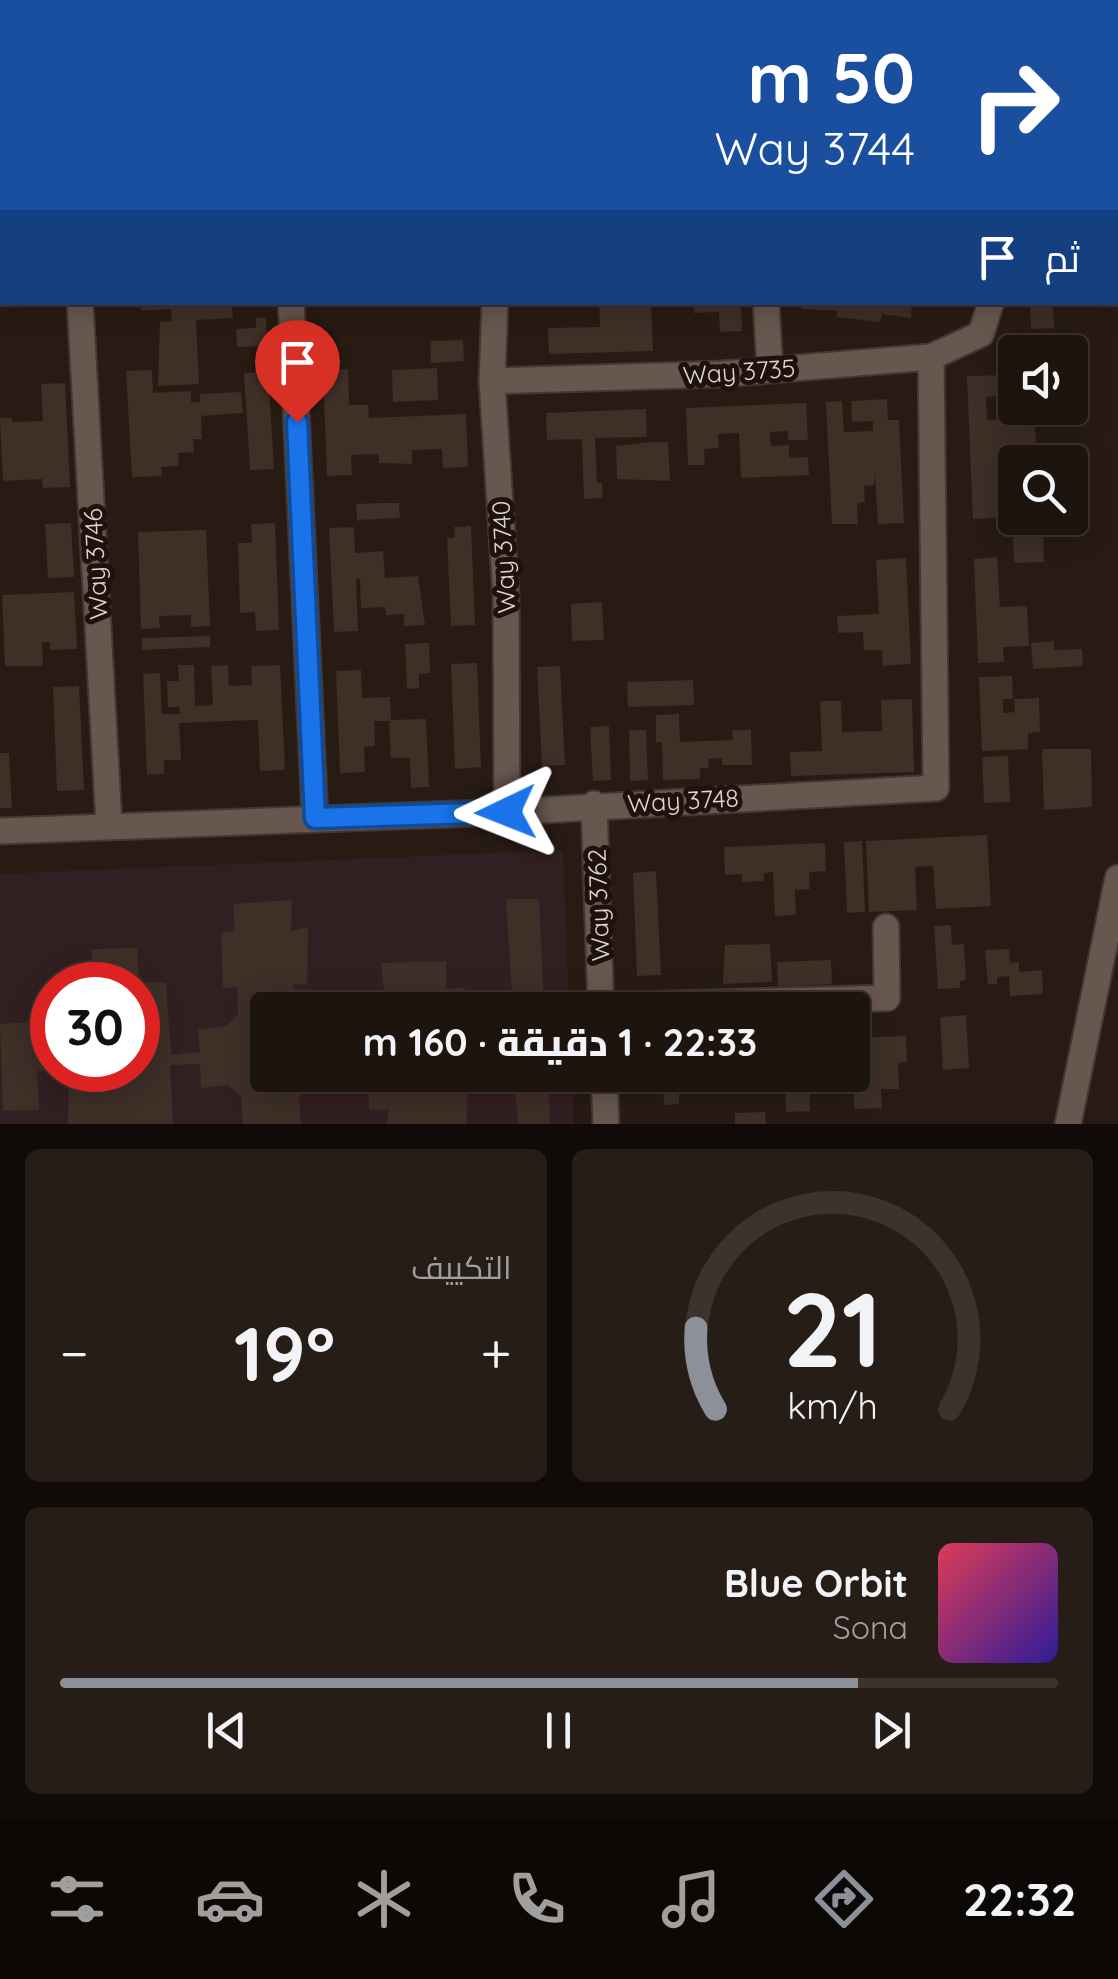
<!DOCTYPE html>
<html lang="ar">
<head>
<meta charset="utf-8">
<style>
	body { margin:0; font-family:Quicksand,Cairo,sans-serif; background:#261d17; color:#f1f3f6; direction:rtl; height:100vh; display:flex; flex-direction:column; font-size:38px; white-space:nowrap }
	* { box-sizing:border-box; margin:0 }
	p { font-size:32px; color:#a19e9e }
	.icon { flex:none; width:55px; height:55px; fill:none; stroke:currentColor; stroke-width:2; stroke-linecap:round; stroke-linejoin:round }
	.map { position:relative; height:1124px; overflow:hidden; direction:ltr }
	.drawer { display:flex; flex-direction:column; gap:25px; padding:25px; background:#100b08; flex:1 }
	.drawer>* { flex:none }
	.banner { position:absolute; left:0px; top:0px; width:1120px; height:305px; box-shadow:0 5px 25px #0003,0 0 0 2px #3c332e; direction:rtl; background:#1a4fa0; color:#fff; overflow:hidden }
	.tools { position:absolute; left:998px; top:335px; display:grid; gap:20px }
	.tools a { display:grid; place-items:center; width:90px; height:90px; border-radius:10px; background:#1e140e; box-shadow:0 5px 25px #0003,0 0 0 2px #3c332e; font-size:50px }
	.speed { position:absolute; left:30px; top:962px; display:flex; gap:20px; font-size:50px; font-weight:700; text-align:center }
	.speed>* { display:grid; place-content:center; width:130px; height:130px; border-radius:50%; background:#1e140e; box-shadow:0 5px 25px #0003,0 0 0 2px #3c332e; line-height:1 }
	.speed .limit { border:15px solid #d22; background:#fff; color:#111 }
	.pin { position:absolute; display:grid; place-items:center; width:85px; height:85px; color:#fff; margin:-102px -42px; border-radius:50% 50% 50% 0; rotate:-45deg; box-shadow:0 0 10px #0007 }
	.pin .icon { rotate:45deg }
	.me { position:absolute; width:110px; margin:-55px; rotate:268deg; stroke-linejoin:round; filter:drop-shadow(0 0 8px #0008) }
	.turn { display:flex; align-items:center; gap:35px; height:210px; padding:0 40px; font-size:45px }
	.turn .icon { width:130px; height:130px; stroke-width:2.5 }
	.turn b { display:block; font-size:70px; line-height:85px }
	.then { display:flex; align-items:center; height:95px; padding:0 40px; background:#0003; gap:20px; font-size:38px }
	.big { font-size:75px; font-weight:800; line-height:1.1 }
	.drawer .card { flex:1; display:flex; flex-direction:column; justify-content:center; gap:15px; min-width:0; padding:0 35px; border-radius:15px; background:#261d17 }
	.drawer .dial { align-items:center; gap:0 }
	.dial svg { height:260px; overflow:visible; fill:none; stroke:#3c332e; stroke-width:7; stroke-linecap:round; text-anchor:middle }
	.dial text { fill:#f1f3f6; stroke:none }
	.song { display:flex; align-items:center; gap:30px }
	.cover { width:120px; height:120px; border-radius:15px; background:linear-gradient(135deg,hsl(350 70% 55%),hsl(250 70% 35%)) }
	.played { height:10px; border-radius:5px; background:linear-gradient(90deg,#8c9099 80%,#3c332e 80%) }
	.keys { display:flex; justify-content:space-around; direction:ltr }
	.heat { display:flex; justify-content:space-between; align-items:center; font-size:55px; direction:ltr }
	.drawer .tiles { flex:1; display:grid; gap:25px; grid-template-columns:1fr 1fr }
	.card:last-child { grid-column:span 2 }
	.trip { position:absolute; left:250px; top:992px; width:620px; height:100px; border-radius:10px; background:#1e140e; box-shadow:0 5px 25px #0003,0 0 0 2px #3c332e; font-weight:800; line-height:100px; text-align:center; direction:rtl }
	.tabs { display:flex; height:160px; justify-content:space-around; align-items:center; background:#0c0806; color:#a19e9e }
	.tabs .icon { width:70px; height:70px }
	.tabs .on { color:#8c9099 }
	.tabs b { font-size:45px; color:#f1f3f6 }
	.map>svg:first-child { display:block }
	.education { fill:#321f22; fill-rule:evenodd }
	.building { fill:#3e2f27 }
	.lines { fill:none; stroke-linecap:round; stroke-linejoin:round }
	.street-casing { stroke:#423733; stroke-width:29 }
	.secondary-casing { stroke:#423733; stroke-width:34 }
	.street { stroke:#67574e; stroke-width:25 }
	.secondary { stroke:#886464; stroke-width:30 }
	.route-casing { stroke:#114b97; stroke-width:25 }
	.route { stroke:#1a73e8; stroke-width:18 }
	.labels { text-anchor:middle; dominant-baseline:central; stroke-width:10; stroke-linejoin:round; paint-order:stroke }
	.street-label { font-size:25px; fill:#ded5cf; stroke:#1f120a }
</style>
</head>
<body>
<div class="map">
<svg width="1118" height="1124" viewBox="0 0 1118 1124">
	<rect width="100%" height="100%" fill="#281b13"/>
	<path class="education" d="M563 850 569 1010H268V1075H572L574 1124H0V874ZM52 985H138V1070H52Z"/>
	<path class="building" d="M141 302H239L232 306 233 318 196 320 199 384 158 386 160 322 172 321 171 309 141 311Z
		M599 302H651L653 351 549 354 548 328 600 327Z
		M693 302H741L742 331 720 332 719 312 694 313Z
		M802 302H912L911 318 882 314 880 322 837 317V311L801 309Z
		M1030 302H1053L1054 328 1031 329Z
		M266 317 267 346 237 347 236 329 256 328V318Z
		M463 340 464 361 431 363 430 341Z
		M437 368 438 400 393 402 392 370Z
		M348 369 349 405H368L369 418 466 414 468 467 443 468 442 449 412 450V464L379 463V454L351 455 352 475 327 476 323 370Z
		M152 370 153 393 191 391V402H200V394L241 392 243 413 201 416 202 439H193L194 452 178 453 179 466 161 467 162 476 132 477 126 371Z
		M268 372 274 469 250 470 244 373Z
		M1010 375 1011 395 986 397 987 420 1012 419 1011 395H1015V408H1034L1036 449 1013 450 1015 517 973 519 967 376Z
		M65 383 70 487 43 488 42 479 3 481 0 418H12V422L43 421 41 384Z
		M887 399 888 420H899L904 523 878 524 875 473 874 485 864 486 865 502 857 503 858 524H832L826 402 842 401 844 432 873 431V421L852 422 851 401Z
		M806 403 808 440H788V431L770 432 771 446 789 445V458L808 457 809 475 741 478 739 433 718 434 719 448 704 449 705 465H688L686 408Z
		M646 409 647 437 595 438 597 483H602L603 498 584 499 582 439 547 440 546 413Z
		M651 442H668L670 481 617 479 616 446Z
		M381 503H399L400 518 357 520 356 504Z
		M71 523 74 577 48 578 45 524Z
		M275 523 279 630 256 631 255 612 240 613 238 543H252L251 524Z
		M471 526 475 625 451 626 447 538H455L454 527Z
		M354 527 355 553 383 551 385 578 418 576 425 625 404 626V614L386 615 385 607 361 608 360 579H356L358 631 334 632 329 528Z
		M206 530 210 626 191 627V615L159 616 160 628 141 629 138 532Z
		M1043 533 1044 562 1014 563 1013 534Z
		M997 557 1000 607 1027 606 1029 646 1003 647 1004 662 978 663 974 559Z
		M906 558 911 664 883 666 882 650H864L863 632 838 633 837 616 879 614 876 560Z
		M74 592 77 649 50 650V642H42L43 666H5L2 595Z
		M602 602 604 640 572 641 571 604Z
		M210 636V647L142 650V638Z
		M1054 641V650L1082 649 1083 666 1033 669 1031 643Z
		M429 643 430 673 419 674V688L407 689 405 644Z
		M477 663 481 767 455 769 451 664Z
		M178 665H194L195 706 213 705 211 666 228 665 229 686 252 685 251 666 280 665 285 770 260 771 258 720 179 723 181 760H164V774L147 775 143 674 160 673 162 714H180L179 707H168L167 681H179Z
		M560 666 565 765 542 766 537 667Z
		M361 670 362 698 390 697 391 720 426 719 429 787 411 788 410 758H391L389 721H374L375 746 364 747 365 772 340 773 336 671Z
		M1012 676 1013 699H1003V713L1015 712 1014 699 1039 698 1040 732 1028 733V749L982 751 979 677Z
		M693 680 694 705 628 707 627 682Z
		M79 686 84 790 57 791 53 687Z
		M912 699 914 772 791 776 790 752 822 751 820 701H841L842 732 882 731 881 700Z
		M679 714 680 742 733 740 732 730H751L752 765H722V758L708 759 709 768H700V779L663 780 662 742 656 743V715Z
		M609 726 611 780 593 781 590 727Z
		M629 730H646L648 780 630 781Z
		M1042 749H1091L1092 807 1044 810Z
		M0 753H9L12 808H0Z
		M1008 756 1010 802 984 803 982 757Z
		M987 835 991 906 936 909 933 866 915 867 917 910 869 912 866 841Z
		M862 841 865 912 847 913 844 842Z
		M825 843 826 871 809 872 810 889 795 890 796 915 775 916 773 872 764 873V881L742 882V874L725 875 724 847Z
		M656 871 661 975 637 976 633 873Z
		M506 899H539L544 1010H513Z
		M292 900 291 931 308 927 307 985 294 984 296 1010H268V1075H340V1081L311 1082 299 1098 301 1124H243L241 1097 228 1085 201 1088 200 1064 170 1065 173 1124H68L69 1070H138V985H93L92 949 137 948 139 982 166 983 171 1055 200 1052 198 1030 226 1026 238 1015 237 987 223 988 221 933 235 931 233 904Z
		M951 925 952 945 964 944 966 980 960 981V988L938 989 934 926Z
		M770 944 772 982 723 984 725 945Z
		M1009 949 1010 963 1019 962V972L1042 970 1043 994 1010 996 1009 976 997 977V984H988L985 950Z
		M831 960 832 984 778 987 777 962Z
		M446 961V989L465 987 466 1010H368L367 992 384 990 381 963Z
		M966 1015 969 1068 943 1070 940 1017Z
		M37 1022V1060L52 1059V1070L37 1071 39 1110 3 1111 0 1024Z
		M906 1036 907 1062 898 1063 899 1089H881L882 1108 854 1109 852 1038Z
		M369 1075H467V1124H387L389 1109 369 1110Z
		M514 1075H548L550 1124H518Z
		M663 1075H695L696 1093 679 1094V1104L664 1105Z
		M809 1079 810 1111 786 1112 785 1080Z
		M765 1112 766 1124H735V1113Z"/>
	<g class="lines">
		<defs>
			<path id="street" d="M750 0V2
				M979 0V2
				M482 2 483 0
				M0 191 2 193
				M80 302 109 825
				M291 302 315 818
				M495 302 492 381 506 596 507 812
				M766 302 770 369
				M492 381 722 374 931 357 981 334 991 302
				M594 804 601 1010
				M0 831 507 812 936 788 931 357
				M601 1006 887 998 886 927
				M604 1075 606 1124
				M1068 1124 1118 878"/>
			<path id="secondary" d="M103 2 105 0
				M0 127 2 124"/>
		</defs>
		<use href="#street" class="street-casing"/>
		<use href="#secondary" class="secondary-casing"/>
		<use href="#street" class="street"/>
		<use href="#secondary" class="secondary"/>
	</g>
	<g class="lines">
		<defs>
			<path id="route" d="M297 422 315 818 506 812"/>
		</defs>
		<use href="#route" class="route-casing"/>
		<use href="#route" class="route"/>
	</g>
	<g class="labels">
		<g class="street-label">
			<text transform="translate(739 371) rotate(-4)">Way 3735</text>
			<text transform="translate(503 557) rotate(-93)">Way 3740</text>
			<text transform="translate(95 564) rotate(-93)">Way 3746</text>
			<text transform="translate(683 800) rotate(-3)">Way 3748</text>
			<text transform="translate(598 905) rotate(-92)">Way 3762</text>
		</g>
	</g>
</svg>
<div class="tools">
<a><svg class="icon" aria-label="sound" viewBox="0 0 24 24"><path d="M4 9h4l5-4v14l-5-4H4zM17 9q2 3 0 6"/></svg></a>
<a><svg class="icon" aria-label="search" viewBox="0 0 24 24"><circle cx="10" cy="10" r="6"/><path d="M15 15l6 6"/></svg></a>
</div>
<div class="speed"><div class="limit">30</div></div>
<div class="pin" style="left:297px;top:422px;background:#d93025"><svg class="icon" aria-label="arrive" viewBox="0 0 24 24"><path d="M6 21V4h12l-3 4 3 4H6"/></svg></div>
<svg class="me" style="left:506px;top:812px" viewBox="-20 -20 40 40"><path d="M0-17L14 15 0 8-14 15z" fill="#1a73e8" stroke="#fff" stroke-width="4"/></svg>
<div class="trip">22:33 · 1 دقيقة · 160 m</div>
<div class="banner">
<div class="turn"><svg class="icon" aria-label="right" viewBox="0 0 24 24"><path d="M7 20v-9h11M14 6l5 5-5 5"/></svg><div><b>50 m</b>Way 3744</div></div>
<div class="then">ثم<svg class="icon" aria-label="arrive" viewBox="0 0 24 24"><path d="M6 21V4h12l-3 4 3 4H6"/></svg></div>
</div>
</div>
<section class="drawer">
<div class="tiles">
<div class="card dial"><svg viewBox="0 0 100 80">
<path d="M14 69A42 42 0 1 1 86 69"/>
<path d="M14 69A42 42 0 0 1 8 44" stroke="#8c9099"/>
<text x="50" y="56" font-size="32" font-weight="700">21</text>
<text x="50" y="72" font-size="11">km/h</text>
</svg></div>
<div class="card"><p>التكييف</p>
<div class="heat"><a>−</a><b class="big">19°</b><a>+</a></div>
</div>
<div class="card">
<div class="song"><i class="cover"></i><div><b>Blue Orbit</b><p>Sona</p></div></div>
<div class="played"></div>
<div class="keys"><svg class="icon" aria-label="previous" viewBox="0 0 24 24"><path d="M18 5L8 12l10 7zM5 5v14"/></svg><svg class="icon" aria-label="pause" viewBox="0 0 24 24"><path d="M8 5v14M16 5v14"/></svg><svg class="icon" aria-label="next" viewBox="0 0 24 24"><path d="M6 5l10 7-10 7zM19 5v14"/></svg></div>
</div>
</div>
</section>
<nav class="tabs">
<b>22:32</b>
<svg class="icon on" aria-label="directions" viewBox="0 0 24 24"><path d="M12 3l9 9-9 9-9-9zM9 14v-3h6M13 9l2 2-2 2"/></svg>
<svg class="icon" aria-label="music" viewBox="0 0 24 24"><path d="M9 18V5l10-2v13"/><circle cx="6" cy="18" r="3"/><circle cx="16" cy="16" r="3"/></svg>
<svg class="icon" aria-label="phone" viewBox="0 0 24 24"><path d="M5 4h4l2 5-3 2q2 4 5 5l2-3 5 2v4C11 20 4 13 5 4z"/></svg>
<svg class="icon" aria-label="climate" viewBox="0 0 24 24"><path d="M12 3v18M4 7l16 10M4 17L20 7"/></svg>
<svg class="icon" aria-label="car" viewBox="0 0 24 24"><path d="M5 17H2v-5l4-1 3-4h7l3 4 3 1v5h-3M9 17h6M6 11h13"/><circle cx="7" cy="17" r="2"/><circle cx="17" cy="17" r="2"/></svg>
<svg class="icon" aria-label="filters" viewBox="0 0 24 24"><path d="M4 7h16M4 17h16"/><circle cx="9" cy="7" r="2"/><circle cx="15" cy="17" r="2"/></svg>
</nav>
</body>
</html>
